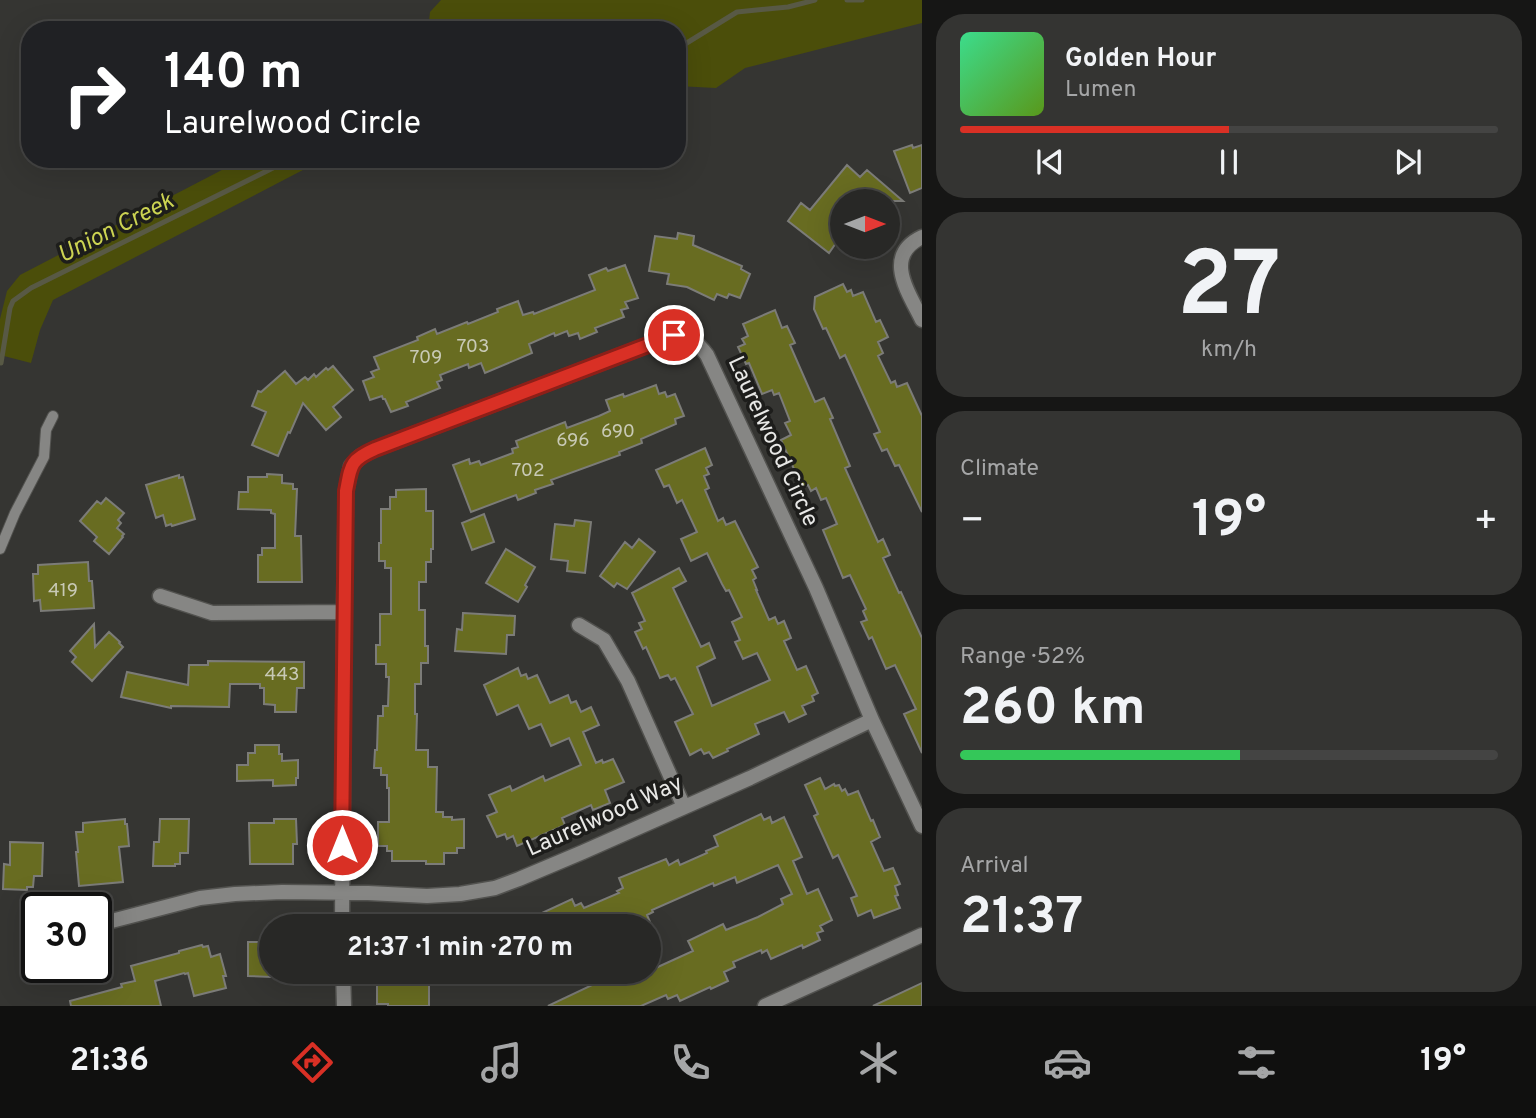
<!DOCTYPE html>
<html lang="en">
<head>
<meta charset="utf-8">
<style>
	body { margin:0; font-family:Overpass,sans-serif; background:#343432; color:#f1f3f6; height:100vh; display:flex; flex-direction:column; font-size:26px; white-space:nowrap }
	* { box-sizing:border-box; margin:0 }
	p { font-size:23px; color:#a5a6a7 }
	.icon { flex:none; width:38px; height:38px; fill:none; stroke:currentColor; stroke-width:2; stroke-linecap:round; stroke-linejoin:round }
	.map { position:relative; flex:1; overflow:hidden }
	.panel { display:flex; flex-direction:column; gap:14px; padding:14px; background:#161615; width:614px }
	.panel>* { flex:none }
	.top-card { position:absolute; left:21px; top:21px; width:665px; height:147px; border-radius:28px; box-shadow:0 7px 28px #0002,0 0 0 2px #444443; background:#202124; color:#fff; overflow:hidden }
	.needle { width:46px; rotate:90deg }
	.buttons { position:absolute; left:830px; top:189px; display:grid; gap:14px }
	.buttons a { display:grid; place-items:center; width:70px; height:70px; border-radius:50%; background:#282826; box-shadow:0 7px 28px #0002,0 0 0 2px #444443; font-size:35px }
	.speed { position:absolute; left:21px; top:892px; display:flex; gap:14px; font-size:35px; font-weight:700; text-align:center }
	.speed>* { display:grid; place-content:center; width:91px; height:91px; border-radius:50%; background:#282826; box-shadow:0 7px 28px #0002,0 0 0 2px #444443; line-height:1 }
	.speed .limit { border:4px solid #111; border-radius:10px; background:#fff; color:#111 }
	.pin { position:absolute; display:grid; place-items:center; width:60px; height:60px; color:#fff; margin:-30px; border:4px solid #fff; border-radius:50%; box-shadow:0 2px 7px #0007 }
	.me { position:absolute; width:77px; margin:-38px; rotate:0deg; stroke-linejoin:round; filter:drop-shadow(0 0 5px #0008) }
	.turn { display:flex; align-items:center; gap:24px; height:147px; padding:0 28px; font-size:32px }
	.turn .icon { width:91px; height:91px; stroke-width:2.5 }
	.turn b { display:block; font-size:49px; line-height:60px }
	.big { font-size:52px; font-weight:700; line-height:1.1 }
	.panel .tile { flex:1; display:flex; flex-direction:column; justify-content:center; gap:10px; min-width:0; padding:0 24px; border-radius:28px; background:#343432 }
	.panel .dial { align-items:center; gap:0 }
	.dial b { font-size:91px; line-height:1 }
	.song { display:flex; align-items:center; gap:21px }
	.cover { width:84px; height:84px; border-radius:10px; background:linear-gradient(135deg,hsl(150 70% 55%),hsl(90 70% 35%)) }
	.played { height:7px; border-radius:4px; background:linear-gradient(90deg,#d93025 50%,#444443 50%) }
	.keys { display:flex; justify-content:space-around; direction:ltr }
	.heat { display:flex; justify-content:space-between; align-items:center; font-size:38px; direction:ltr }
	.charge { height:10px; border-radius:5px; background:linear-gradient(90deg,#34c759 52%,#444443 0) }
	.trip { position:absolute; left:259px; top:914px; width:402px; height:70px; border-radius:35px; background:#282826; box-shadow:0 7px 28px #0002,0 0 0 2px #444443; font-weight:700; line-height:70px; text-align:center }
	.tab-bar { display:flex; height:112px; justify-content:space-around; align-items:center; background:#10100f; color:#a5a6a7 }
	.tab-bar .icon { width:49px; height:49px }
	.tab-bar .active { color:#d93025 }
	.tab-bar b { font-size:32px; color:#f1f3f6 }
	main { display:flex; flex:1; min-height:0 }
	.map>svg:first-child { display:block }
	.green { fill:#4b4e0a }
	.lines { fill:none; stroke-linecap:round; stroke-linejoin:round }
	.stream { stroke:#585945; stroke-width:5 }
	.building { fill:#686c21; stroke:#7c7c78; stroke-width:2 }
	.service-casing { stroke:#52524f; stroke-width:12 }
	.minor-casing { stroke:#52524f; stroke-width:17 }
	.service { stroke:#868684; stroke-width:10 }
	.minor { stroke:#868684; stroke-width:14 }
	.route-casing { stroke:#8d1f18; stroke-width:18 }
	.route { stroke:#d93025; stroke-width:12 }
	.labels { text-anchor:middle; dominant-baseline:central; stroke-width:7; stroke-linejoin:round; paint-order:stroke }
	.number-label { font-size:19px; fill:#c8c9b5 }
	.street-label { font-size:23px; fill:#e8e8e6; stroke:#1d1d1b }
	.water-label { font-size:24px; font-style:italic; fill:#ccd352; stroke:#1d1d1b }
</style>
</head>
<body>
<main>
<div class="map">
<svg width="922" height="1006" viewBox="0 0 922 1006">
	<rect width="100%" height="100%" fill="#353532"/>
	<path class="green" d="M441 0H922V23L745 68 716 88 677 86V30H428L430 12Z
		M243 159H324L53 300 40 330 31 363 0 355V319L7 291 20 275Z"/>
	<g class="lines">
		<path class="stream" d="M847 0H862
			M677 49 737 12 788 7 815 0
			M1 363 10 308 13 301 31 288 291 159"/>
	</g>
	<path class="building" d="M912 145 913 148 922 145V188L910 193 894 151Z
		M847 165 860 177 867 170 903 201H842V247L836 243 829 253 788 221 801 203 810 210Z
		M678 233 694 236 693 245 742 266 741 269 750 274 740 298 729 294 727 298 717 294 714 300 687 287 667 284 669 274 649 271 655 236 677 239Z
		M625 265 638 298 625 302 628 308 621 310 624 317 595 328 597 332 580 339 578 333 569 336 567 331 555 336 554 333 529 344 532 353 485 373 481 363 469 368 468 364 440 375 442 380 437 382 440 388 406 402 408 406 391 412 385 399H383L382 396 370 400 363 381 374 377 371 372 379 369 374 357 418 340 417 337 435 329 437 334 467 322 468 324 498 312 497 309 518 301 523 315 533 312 534 314 595 290 589 275 606 268 608 271Z
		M843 284 847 292 851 290 853 296 863 292 876 322 880 320 888 337 878 342 883 353 878 356 891 383 895 381 897 387 907 383 922 416V512L899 465 895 466 887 449 882 451 874 434 880 432 845 355 840 358 826 328 823 329 814 309 815 297Z
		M775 310 782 328 787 326 795 343 790 345 815 402 824 398 833 418 830 419 850 466 845 468 878 542 883 539 890 555 883 558 899 593 901 592 922 638V753L904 714 916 709 895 665 886 669 872 637 869 639 861 622 867 620 863 611 866 609 850 575 843 578 823 530 837 524 826 498 821 500 816 488 811 491 808 485 802 487 781 440 791 435 785 423 790 421 779 393 774 395 772 390 762 394 749 363 746 364 738 347 745 344 742 339 748 336 743 324Z
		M333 366 353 390 333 407 341 417 326 430 303 403 290 433 288 432 278 456 252 445 266 412 252 406 258 391 261 392 285 371 296 384 305 377 308 380 314 374 316 377 326 368 328 370Z
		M656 385 659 394 665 392 667 397 675 394 684 416 675 419 676 424 641 439 642 443 619 452 620 455 551 480 553 484 535 490 536 493 518 500 516 495 471 512 453 465 469 459 470 464 479 461 481 465 513 453 512 449 518 447 516 441 565 422 567 428 599 416 610 411 606 400 623 394 624 397Z
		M705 448 712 465 706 468 709 474 704 476 709 488 705 490 718 521 723 518 726 525 735 521 758 567 752 570 756 578 753 580 757 590H756L769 620 775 617 778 624 784 621 791 638 784 641 797 670 806 666 818 693 812 696 814 701 802 706 806 714 789 722 784 712 755 724 759 734 727 749 728 751 713 758 709 752 704 754 701 749 690 755 675 722 693 714 675 678 671 680 668 675 660 678 646 647 643 649 635 632 642 629 639 623 645 621 632 593 679 568 686 581 673 588 701 647 709 643 715 658 697 667 712 706 770 680 757 653 743 659 735 642 740 640 732 622 742 617 729 590 726 591 722 584 707 553 691 561 681 539 697 532 682 500 677 503 669 485 664 487 656 470Z
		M267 474 282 475V483L293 484V489H297L295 536H301L302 582H258V555H262V548H275V514L271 513V510L238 509 239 492H248V477H267Z
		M179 475V478L183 477 195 519 172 526 171 524 166 526 163 515 156 518 146 485Z
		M426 489V511H433V549H431V562H426V582H419V610H425V646H428V663H421V684H415V714H417L416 750H428V767H437L436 812H443V817H452V820L464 819V848H457V853H444V864H426V861H392V851H387V846H378V822H389V788H387V775H381V768H374L375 750H377L378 716H383V706H388L389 677H386V664H376V645H380V614H391V568H385V561H379V543H381V509H390V497H396V490Z
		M106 498 124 513 118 520 121 523 117 528 124 534 122 536 123 537 109 554 94 541 97 537 80 521 97 501 101 504Z
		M484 514 494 542 472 550 462 523Z
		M575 520 591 522 585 573 567 571 568 561 551 559 555 524 574 526Z
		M639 539 655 552 627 589 617 583 614 587 600 576 625 542 632 548Z
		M506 549 535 567 525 585 527 587 518 602 486 583Z
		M88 562 89 581H92L94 608 41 611 40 600 34 601 33 574H38V565Z
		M463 613 515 616 514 635H507L506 654 455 651 457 629 462 630Z
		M94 624 95 647 109 632 120 642 119 643 123 647 92 681 72 662 76 657 70 651Z
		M208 661 304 662V688H297L296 712H275V705L264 704V688H260V684H230L229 707 171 706V708L121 697 127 672 188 685 189 665H208Z
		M518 668 521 676 526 674 528 679 537 675 550 703 568 695 571 703 576 701 581 712 591 707 599 725 583 732 596 763 602 760 603 763 613 759 624 782 605 790 610 803 593 810 591 805 562 818 565 825 517 846 513 836 507 839 505 834 497 837 487 816 497 812 489 795 510 786 512 791 543 776 545 781 581 765 569 738 551 746 541 724 529 729 518 705 497 715 484 685Z
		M255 745H279V754H282V761L298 760V778H296V785L273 786V780L237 781V765H248V753H255Z
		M820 778 825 789 834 784 835 786 839 785 842 791 845 789 848 795 858 791 871 821 873 820 880 837 871 842 884 871 893 868 900 884 895 886 898 895 895 896 900 908 874 918 871 910 858 916 851 898 857 896 838 855 833 858 814 816 818 814 805 785Z
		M761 814 764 820 770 817 772 823 784 817 802 857 793 861 807 894 818 889 832 920 820 926 823 931 817 933 820 940 803 948 802 945 771 959 767 950 762 953 761 950 733 962 735 967 724 972 728 981 711 989 710 987 680 1001 677 995 668 999 666 995 641 1006H548L613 975 615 980 633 971 636 977 649 971 693 951 688 941 723 924 726 930 758 917 783 904 781 899 792 894 778 865 737 883 735 877 714 886 713 883 652 910 653 912 647 915 650 922 641 926H514L572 899 575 906 581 903 584 908 619 893 617 891 623 888 619 878 666 859 669 865 678 860 680 865 707 853 706 851 718 846 714 836Z
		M125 819V824H127L129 846 119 847 123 882 79 886 76 852H78L76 832H83V823Z
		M160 819H189L188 853H180V864H175V866H153L154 842H159Z
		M274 819H296L297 844H293V864H250L249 823H274Z
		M10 842 43 843 42 876H34L33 887H27V890L3 889 4 864 10 865Z
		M248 942H271V977L248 976Z
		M202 945 203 947 208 946 211 957 220 954 226 976H223L226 988 194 996 188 973 185 974 184 973 155 981 161 1006H71L70 1001 122 987 121 984 135 981 131 966 179 953V951Z
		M922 983V1006H873Z
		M377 985H429V1006H388V1004H377Z"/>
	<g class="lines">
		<defs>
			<path id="service" d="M0 549 15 513 44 457 46 430 53 416"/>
			<path id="minor" d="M922 237C882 256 909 293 922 320
				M160 596 212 613 344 612
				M579 625 604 640 628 681 684 807
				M96 925 200 898 235 894 282 892 368 893 427 896 460 894 495 888 519 879 583 852 750 778 872 720
				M342 926 344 612 346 491 351 466 361 456 375 449 674 335C690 336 698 343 707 355L816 588 872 720 922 826
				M28 949 37 946
				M343 971 344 1006
				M765 1006 922 935"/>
		</defs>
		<use href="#service" class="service-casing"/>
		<use href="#minor" class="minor-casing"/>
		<use href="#service" class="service"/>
		<use href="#minor" class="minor"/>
	</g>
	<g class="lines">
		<defs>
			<path id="route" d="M342 845 346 491C351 465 350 460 375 449L674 335"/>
		</defs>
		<use href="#route" class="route-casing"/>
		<use href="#route" class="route"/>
	</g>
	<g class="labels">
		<g class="number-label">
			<text x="473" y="347">703</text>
			<text x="426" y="358">709</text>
			<text x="618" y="432">690</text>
			<text x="573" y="441">696</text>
			<text x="528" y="471">702</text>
			<text x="63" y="591">419</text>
			<text x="282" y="675">443</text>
		</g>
		<g class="street-label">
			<text transform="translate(772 442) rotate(65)">Laurelwood Circle</text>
			<text transform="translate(605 817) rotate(-24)">Laurelwood Way</text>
		</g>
		<g class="water-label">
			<text transform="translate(116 229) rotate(-27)">Union Creek</text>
		</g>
	</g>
</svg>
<div class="buttons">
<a><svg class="needle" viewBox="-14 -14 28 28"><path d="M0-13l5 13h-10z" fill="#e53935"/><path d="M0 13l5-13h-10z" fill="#a5a6a7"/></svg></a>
</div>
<div class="speed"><div class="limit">30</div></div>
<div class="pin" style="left:674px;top:335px;background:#d93025"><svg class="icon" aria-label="arrive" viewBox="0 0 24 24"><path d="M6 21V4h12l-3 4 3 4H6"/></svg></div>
<svg class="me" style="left:342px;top:845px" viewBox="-20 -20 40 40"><circle r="17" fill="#d93025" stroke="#fff" stroke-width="3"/><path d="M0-11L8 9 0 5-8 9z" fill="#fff"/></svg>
<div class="trip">21:37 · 1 min · 270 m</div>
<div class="top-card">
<div class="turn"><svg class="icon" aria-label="right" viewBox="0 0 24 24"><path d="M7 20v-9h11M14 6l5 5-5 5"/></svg><div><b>140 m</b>Laurelwood Circle</div></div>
</div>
</div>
<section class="panel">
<div class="tile">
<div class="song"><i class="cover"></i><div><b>Golden Hour</b><p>Lumen</p></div></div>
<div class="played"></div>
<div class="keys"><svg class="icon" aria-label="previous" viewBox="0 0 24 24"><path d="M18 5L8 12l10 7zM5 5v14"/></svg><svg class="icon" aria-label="pause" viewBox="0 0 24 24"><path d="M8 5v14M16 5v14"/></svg><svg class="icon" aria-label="next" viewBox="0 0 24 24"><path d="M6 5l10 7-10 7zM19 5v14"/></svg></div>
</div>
<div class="tile dial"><b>27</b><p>km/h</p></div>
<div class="tile"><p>Climate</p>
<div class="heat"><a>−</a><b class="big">19°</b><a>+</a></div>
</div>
<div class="tile"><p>Range · 52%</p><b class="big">260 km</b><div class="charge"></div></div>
<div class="tile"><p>Arrival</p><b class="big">21:37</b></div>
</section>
</main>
<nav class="tab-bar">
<b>21:36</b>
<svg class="icon active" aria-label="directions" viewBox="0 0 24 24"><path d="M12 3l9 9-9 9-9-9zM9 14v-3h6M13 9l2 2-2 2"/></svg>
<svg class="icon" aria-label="music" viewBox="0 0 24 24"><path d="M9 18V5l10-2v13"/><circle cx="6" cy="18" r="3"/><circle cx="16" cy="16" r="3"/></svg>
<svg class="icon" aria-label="phone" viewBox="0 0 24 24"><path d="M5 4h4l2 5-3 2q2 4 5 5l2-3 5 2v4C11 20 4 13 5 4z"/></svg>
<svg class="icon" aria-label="climate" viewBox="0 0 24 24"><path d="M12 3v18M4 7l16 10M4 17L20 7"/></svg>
<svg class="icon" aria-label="car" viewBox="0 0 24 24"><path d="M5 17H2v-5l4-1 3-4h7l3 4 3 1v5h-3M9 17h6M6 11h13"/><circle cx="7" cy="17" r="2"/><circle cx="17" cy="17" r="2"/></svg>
<svg class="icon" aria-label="filters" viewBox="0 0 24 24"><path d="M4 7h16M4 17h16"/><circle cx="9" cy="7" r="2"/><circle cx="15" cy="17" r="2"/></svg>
<b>19°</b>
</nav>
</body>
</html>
